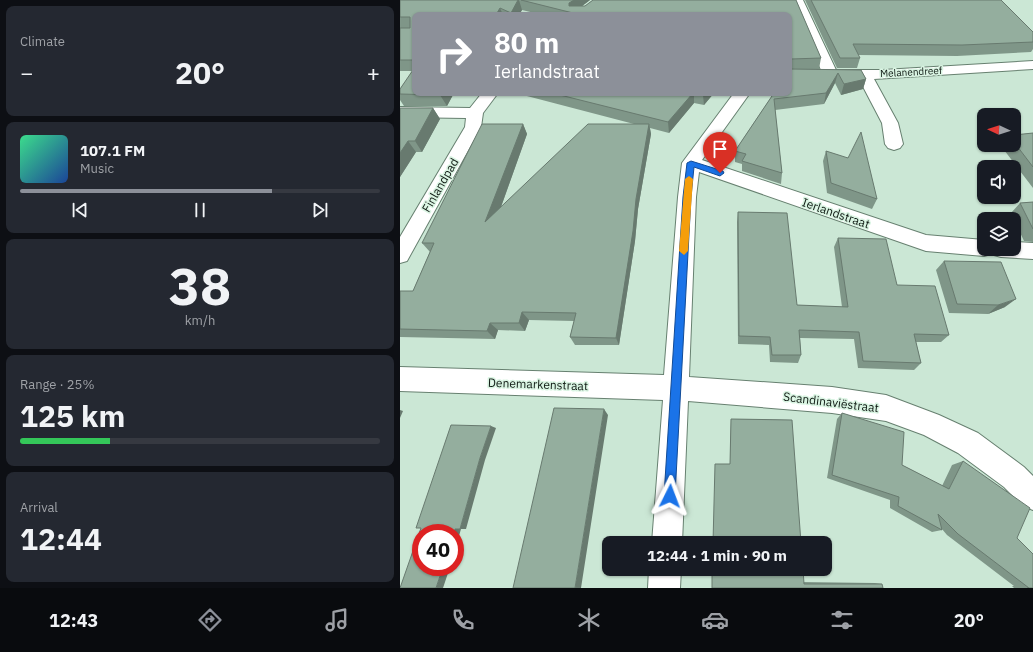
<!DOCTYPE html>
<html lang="en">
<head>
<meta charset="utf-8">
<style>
	body { margin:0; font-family:"IBM Plex Sans",sans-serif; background:#242831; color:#f1f3f6; height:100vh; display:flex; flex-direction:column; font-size:15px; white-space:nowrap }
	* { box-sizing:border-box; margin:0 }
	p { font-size:13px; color:#9ea1a6 }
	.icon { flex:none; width:22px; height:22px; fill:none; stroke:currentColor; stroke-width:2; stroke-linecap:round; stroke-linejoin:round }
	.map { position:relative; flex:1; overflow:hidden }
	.panel { display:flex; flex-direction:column; gap:6px; padding:6px; background:#0d0f14; width:400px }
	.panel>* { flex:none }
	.hud { position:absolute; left:12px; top:12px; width:380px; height:84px; border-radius:8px; box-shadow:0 1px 3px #0004; background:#8c9099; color:#fff; overflow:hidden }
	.needle { width:26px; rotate:274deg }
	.fabs { position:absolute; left:577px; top:108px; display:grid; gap:8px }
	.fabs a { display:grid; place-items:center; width:44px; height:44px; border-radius:8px; background:#171b24; box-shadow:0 1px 3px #0004; font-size:20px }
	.speed { position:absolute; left:12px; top:524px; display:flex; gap:8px; font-size:20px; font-weight:700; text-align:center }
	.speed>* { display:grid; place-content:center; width:52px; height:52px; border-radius:50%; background:#171b24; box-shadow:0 1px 3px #0004; line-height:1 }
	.speed .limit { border:6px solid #d22; background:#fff; color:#111 }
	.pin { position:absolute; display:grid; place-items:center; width:34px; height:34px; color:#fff; margin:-41px -17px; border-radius:50% 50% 50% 0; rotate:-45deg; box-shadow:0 0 4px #0007 }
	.pin .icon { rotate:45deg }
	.me { position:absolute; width:44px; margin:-22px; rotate:3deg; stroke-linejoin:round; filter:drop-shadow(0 0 3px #0008) }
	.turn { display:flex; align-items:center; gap:14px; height:84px; padding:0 16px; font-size:18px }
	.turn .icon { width:52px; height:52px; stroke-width:2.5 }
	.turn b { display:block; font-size:28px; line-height:34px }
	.big { font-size:30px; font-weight:800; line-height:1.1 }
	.panel .card { flex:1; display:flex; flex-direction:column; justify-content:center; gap:6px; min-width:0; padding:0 14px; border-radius:8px; background:#242831 }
	.panel .dial { align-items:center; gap:0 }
	.dial b { font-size:52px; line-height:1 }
	.song { display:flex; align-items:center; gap:12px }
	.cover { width:48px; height:48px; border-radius:6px; background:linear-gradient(135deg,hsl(150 70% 55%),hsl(220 70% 35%)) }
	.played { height:4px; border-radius:2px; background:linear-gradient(90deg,#8c9099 70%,#363941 70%) }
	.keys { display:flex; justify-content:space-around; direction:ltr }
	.heat { display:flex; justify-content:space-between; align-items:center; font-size:22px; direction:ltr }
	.charge { height:6px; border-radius:3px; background:linear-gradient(90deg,#34c759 25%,#363941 0) }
	.trip { position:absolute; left:202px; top:536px; width:230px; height:40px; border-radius:8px; background:#171b24; box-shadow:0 1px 3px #0004; font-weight:800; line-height:40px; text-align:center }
	.menu { display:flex; height:64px; justify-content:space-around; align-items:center; background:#090b0e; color:#9ea1a6 }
	.menu .icon { width:28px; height:28px }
	.menu .on { color:#8c9099 }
	.menu b { font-size:18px; color:#f1f3f6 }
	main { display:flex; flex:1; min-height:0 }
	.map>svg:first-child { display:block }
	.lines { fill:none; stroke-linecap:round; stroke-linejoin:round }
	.minor-casing { stroke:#678070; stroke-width:2 }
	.minor { fill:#fff; fill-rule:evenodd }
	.wall { fill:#7f9688 }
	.shaded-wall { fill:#687a6f }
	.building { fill:#94ae9e; stroke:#687a6f }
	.route { fill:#1a73e8; stroke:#114b97 }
	.slow { fill:#f59e0b }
	.labels { text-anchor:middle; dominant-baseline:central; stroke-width:3; stroke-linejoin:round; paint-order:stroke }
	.far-street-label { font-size:10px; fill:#0f1913; stroke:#d9f4e2 }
	.street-label { font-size:12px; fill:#0f1913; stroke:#d9f4e2 }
</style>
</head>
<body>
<main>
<section class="panel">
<div class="card"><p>Climate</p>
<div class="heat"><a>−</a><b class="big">20°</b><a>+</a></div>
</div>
<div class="card">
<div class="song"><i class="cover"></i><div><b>107.1 FM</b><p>Music</p></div></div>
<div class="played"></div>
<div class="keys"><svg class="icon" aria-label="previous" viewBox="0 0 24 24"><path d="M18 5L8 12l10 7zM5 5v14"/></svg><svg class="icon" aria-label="pause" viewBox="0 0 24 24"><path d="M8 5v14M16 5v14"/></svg><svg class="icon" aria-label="next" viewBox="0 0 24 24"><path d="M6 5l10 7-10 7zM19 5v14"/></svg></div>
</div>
<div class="card dial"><b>38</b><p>km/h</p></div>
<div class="card"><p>Range · 25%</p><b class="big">125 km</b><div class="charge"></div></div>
<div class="card"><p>Arrival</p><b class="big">12:44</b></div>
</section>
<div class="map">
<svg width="633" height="588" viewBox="0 0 633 588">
	<rect width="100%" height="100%" fill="#cbe7d5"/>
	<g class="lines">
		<defs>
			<path id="minor" d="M391 0H403L436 70H483L633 61V69L474 79 498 123 503 144 500 148 494 150 488 148 485 144 482 123 459 79H389V71L421 70Z
				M82 93H98L83 113 81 127 7 261 0 263V237L65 127 66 118 0 117V107L70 108Z
				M334 93H350L302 160 526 235 584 240V249H614V242L633 243V259L601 257 594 255 592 252 591 254 584 256 526 251 299 172 296 197 289 377 432 387 486 395 539 415 578 433 624 467 633 476V510L623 506 604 487 558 453 524 435 486 421 432 413 288 401 282 543H252L263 400 0 391V367L264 375 278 197 282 163Z
				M249 569H281L280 588H248Z"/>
		</defs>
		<use href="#minor" class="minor-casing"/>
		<use href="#minor" class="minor"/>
	</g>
	<path class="wall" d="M0 0H190L182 6H185L193 0H396L421 58 419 69H392L461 70 466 79 463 89 441 95 435 83 424 104 375 110 382 173 381 184 342 171V164L335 162V151L374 93H389V15H143L122 10 119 15H15V93H54L47 106H4L0 100V89L13 71H0Z
		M405 0H601L633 32V49L631 52 557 56 458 55 460 58 457 68H437Z
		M122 93H314L304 105 294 103 269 133 250 128 251 134 238 209 235 241 219 345H175L170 337 174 321 129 320 125 331 98 330 95 339 0 337V291H13L30 252 22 243 123 124 127 134 101 207 234 124 123 95Z
		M0 108H33L40 119 22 152H16L0 177Z
		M633 133V188L601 146 602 145H614V135Z
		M426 151 477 199 472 209 427 193 423 161Z
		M633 202V242L624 241 611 213 620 203Z
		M338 212 397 305 442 307 434 247 438 238 497 285 549 335 541 342H516L521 363 514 370 458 368 454 339 400 338 401 355 398 363 370 362 369 345 338 344 337 222Z
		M544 261 605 307 588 314 549 313 536 270Z
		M442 413 502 465 542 486 552 465 563 461 617 538 633 588H614L612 586H614L547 535 542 529V530L532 532 490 508V500L427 478 437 419Z
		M331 419 392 420 330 464Z
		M404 582 475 583 482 584 312 588Z"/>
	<path class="shaded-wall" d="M118 0H119L122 10 119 15H112L111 13Z
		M174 0H190L173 13 169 6V3Z
		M100 8 103 15H98L97 13Z
		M438 73 435 83 424 104 426 93Z
		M466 79 463 89 441 95 444 84Z
		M41 93H54L47 106 40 95Z
		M293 93H294V103L269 133 268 122Z
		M305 93H314L304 105 303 95Z
		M33 108 40 119 22 152 15 141Z
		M123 124 127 134 92 232 85 222Z
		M249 124 251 134 238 209 235 241 219 345 216 338 236 199Z
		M8 141 16 152 0 177V153Z
		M616 299 605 307 588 314 598 305Z
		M122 312 129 320 125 331 119 323Z
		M90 323 98 330 95 339 87 331Z
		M204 409 208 415 181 588H175Z
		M0 410 3 411 0 418Z
		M91 426 96 428 85 460 66 529H60L80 458Z
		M55 529H61L55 550V533H54Z
		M43 567H50L43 588H36Z"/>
	<path class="building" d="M0 0H118L111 13 100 8 97 13H51L49 15H15V60H0V28H10V17H0Z
		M121 0H174L169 3V6H185L193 0H396L421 58 391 59 389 60 390 69 461 70 466 79 444 84 438 73 426 93 374 99 382 173 342 161 346 154 335 151 374 93H389V15H181Z
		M411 0H601L633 32V42L562 45 453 44 460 58H440Z
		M15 67V93H41L40 95 0 94V89Z
		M152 93H293L268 122Z
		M297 93H305L303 95Z
		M0 108H33L15 141H8L0 153Z
		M82 124H123L85 222 188 124H249L236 199 233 231 216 338 170 337 176 313 122 312 119 323H90L87 331 0 329V291H13L34 243H22Z
		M461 132 477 199 431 183 426 151 448 158Z
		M633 133V167L614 142V135Z
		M633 202V229L620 203Z
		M338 212 387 213 397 305 448 307 438 238 486 239 497 285 535 286 549 335 514 334 521 363 463 361 459 332 399 330 401 355H372L370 337 339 336Z
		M544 261 601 262 616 299 598 305 557 304Z
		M154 408 204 409 175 588H113Z
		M442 413 504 432 502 465 549 489 563 461 630 508 617 538 633 554V588H627H629L558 534 538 514 542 530 498 506 499 497 432 475Z
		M331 419 392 420 401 543H313L315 464H330Z
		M51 425 91 426 80 458 60 529H55L54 533H21V567H43L36 588H0L21 528H16Z
		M312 569H403L404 584H482L483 588H312Z"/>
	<path class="route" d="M291 161 323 171 324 173 320 176 294 167 291 197 275 496 274 501 270 502 265 501 264 496 283 197 287 163Z"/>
	<path class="slow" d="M289 176 293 179 288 251 284 255 279 251 285 179Z"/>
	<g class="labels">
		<g class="far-street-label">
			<text transform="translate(511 72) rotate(-3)">Melanendreef</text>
		</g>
		<g class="street-label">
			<text transform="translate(40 185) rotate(-60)">Finlandpad</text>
			<text transform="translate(436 213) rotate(19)">Ierlandstraat</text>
			<text transform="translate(138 384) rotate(2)">Denemarkenstraat</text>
			<text transform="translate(431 402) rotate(7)">Scandinaviëstraat</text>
		</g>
	</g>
</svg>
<div class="fabs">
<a><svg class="needle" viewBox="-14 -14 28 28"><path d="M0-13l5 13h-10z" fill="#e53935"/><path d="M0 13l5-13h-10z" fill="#9ea1a6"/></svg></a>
<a><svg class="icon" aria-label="sound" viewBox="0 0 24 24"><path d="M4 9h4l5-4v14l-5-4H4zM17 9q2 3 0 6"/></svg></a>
<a><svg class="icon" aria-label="layers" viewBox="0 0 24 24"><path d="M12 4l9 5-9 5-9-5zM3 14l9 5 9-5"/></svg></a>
</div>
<div class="speed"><div class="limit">40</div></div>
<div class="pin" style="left:320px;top:173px;background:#d93025"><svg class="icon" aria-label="arrive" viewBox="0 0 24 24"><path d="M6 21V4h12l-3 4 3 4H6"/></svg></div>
<svg class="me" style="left:270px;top:496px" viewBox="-20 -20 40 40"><path d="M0-17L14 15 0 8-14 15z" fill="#1a73e8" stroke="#fff" stroke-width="4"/></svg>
<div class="trip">12:44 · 1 min · 90 m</div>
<div class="hud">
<div class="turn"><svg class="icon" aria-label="right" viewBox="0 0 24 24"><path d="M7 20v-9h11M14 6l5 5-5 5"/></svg><div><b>80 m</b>Ierlandstraat</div></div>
</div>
</div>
</main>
<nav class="menu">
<b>12:43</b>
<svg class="icon on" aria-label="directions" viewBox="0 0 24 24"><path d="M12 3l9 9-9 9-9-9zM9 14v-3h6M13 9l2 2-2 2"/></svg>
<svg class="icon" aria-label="music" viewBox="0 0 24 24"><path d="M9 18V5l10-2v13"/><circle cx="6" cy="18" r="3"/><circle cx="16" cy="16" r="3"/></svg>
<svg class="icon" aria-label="phone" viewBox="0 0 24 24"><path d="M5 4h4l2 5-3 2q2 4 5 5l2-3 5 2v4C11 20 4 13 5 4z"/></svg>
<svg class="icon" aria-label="climate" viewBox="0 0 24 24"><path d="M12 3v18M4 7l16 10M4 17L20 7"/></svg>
<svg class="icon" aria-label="car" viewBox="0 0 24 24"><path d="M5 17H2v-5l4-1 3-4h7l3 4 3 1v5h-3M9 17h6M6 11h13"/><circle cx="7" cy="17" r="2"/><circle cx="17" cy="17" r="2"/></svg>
<svg class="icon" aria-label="filters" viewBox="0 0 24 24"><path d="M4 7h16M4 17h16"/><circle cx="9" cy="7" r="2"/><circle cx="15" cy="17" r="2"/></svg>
<b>20°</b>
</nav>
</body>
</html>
